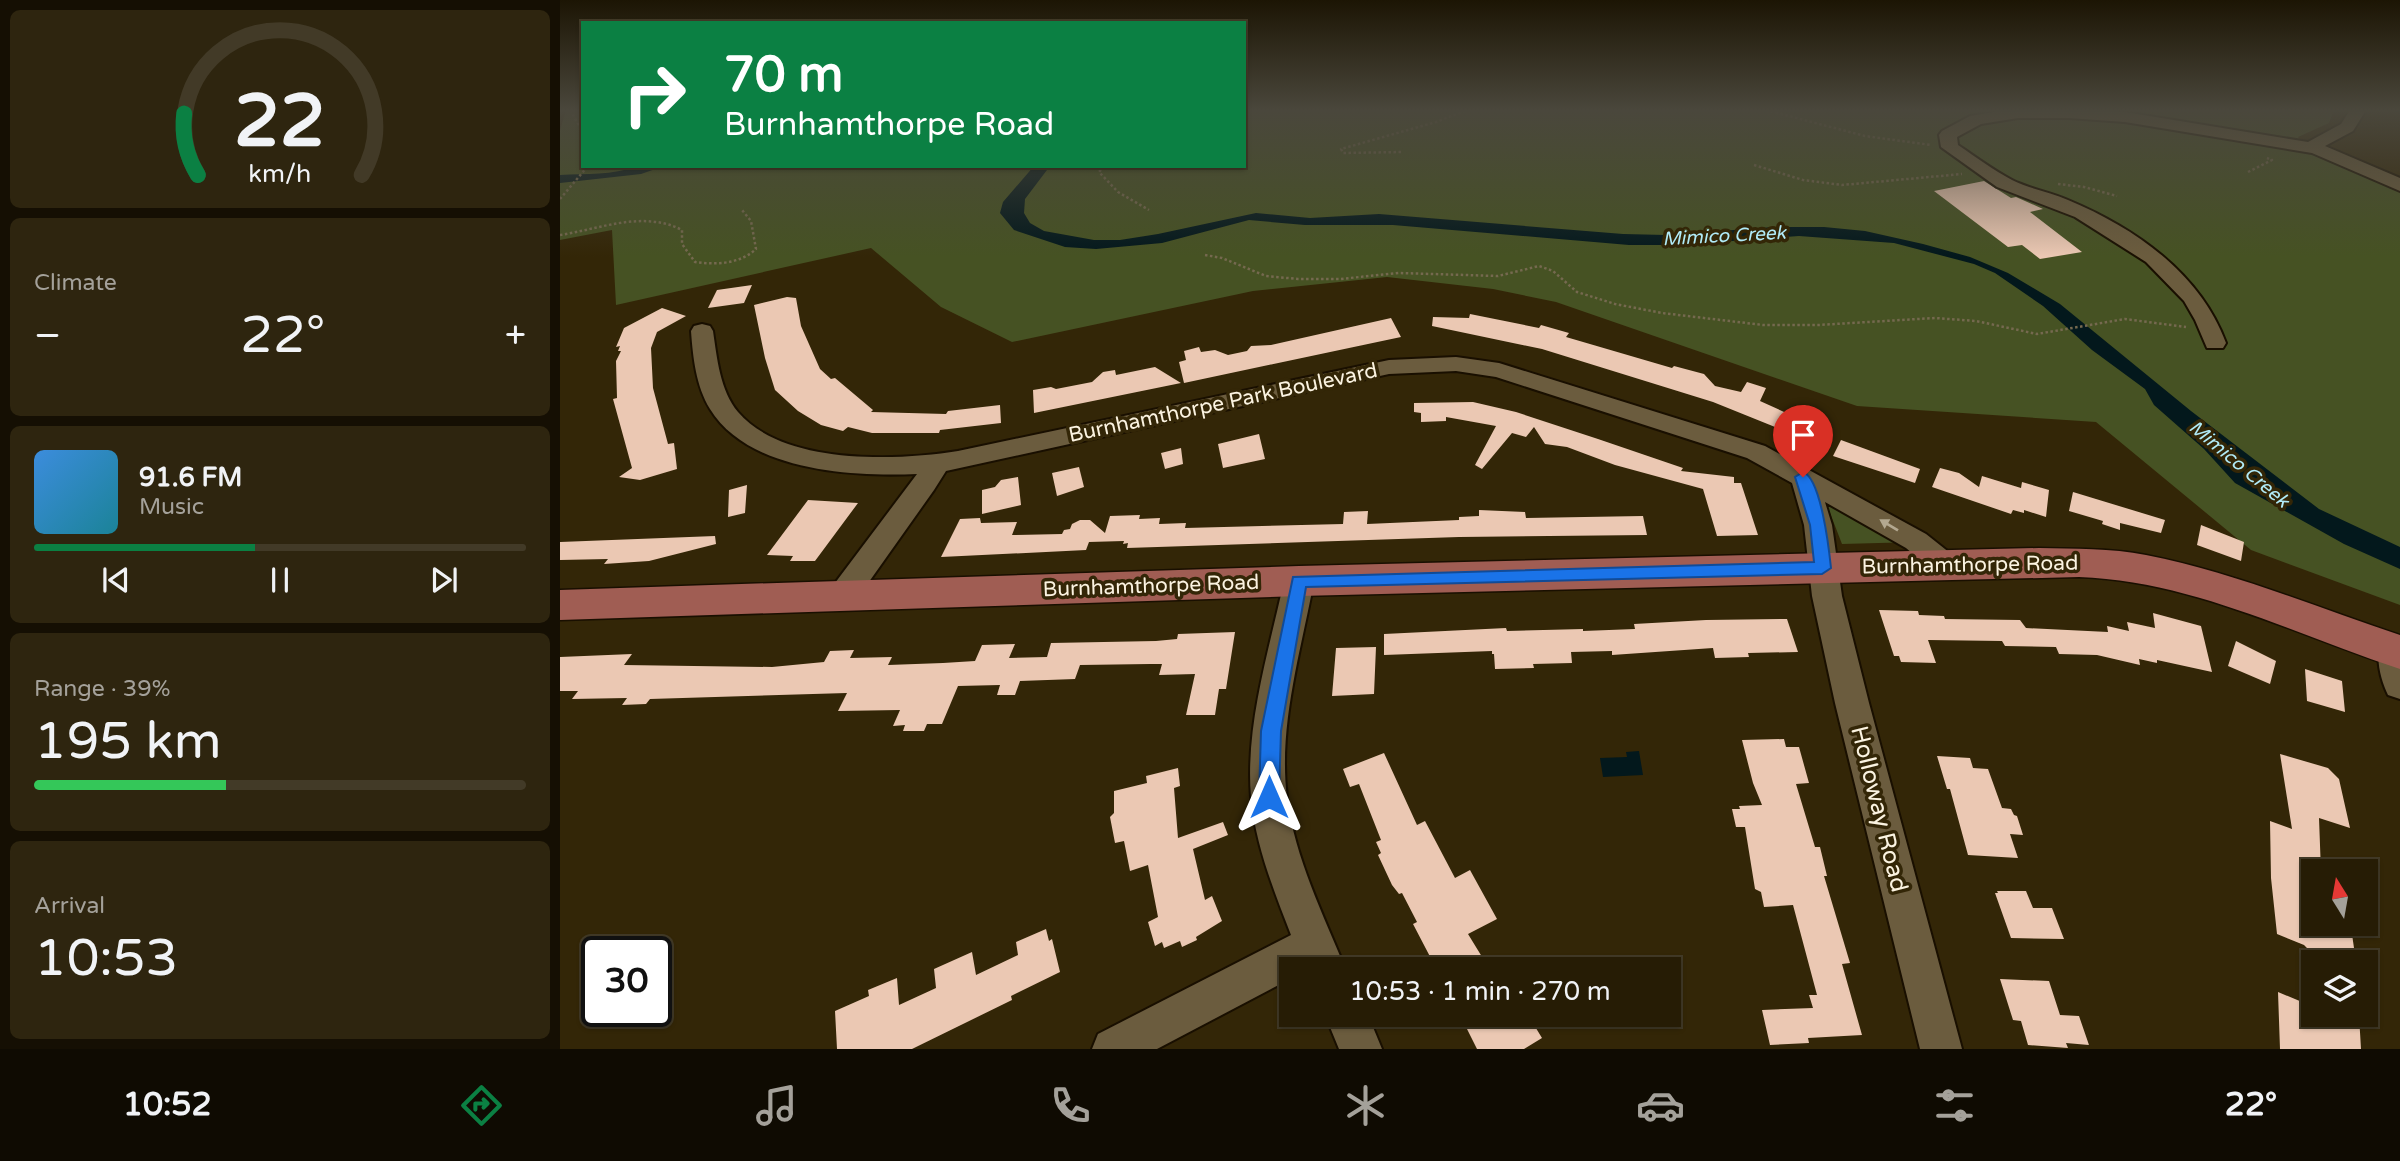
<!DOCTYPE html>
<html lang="en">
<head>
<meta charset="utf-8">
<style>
	body { margin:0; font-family:"Varela Round",sans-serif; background:#2e250f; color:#f1f3f6; height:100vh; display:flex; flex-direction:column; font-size:26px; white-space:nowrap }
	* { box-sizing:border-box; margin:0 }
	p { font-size:23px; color:#a4a19a }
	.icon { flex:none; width:38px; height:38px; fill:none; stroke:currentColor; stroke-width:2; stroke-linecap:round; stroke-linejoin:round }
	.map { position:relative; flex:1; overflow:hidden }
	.panel { display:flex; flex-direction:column; gap:10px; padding:10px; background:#150f03; width:560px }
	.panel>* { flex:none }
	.banner { position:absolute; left:21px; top:21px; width:665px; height:147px; border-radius:0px; box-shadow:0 2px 5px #0004,0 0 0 2px #423a27; background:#0b8043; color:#fff; overflow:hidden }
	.needle { width:46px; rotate:349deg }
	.buttons { position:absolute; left:1741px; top:859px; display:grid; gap:14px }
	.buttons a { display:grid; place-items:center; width:77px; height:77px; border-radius:0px; background:#261c05; box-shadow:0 2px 5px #0004,0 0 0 2px #423a27; font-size:35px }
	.speed { position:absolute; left:21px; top:936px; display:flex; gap:14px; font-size:35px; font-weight:700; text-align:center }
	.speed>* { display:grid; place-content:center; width:91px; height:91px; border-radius:50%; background:#261c05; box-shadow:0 2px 5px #0004,0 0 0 2px #423a27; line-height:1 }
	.speed .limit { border:4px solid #111; border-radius:10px; background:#fff; color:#111 }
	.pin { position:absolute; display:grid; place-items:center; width:60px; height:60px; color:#fff; margin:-72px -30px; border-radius:50% 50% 50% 0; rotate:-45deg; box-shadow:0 0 7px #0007 }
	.pin .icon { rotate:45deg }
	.me { position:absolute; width:77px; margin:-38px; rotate:0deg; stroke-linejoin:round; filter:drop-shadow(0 0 5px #0008) }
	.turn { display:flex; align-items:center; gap:24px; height:147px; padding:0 28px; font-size:32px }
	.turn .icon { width:91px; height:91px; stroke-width:2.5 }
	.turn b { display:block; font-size:49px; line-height:60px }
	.big { font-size:52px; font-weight:600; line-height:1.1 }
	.panel .widget { flex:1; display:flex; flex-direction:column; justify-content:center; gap:10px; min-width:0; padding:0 24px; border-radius:10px; background:#2e250f }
	.panel .dial { align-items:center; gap:0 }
	.dial svg { height:182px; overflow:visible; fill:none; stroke:#423a27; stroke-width:7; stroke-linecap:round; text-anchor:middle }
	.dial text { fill:#f1f3f6; stroke:none }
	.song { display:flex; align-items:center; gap:21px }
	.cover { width:84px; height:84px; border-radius:10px; background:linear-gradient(135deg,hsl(210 70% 55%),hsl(190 70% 35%)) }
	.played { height:7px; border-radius:4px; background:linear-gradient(90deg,#0b8043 45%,#423a27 45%) }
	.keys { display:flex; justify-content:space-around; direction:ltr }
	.heat { display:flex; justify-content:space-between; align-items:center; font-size:38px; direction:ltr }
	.charge { height:10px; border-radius:5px; background:linear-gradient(90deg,#34c759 39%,#423a27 0) }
	.trip { position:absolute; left:719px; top:957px; width:402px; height:70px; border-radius:0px; background:#261c05; box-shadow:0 2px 5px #0004,0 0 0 2px #423a27; font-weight:600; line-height:70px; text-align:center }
	.tabs { display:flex; height:112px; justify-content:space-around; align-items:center; background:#0f0b02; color:#a4a19a }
	.tabs .icon { width:49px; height:49px }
	.tabs .active { color:#0b8043 }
	.tabs b { font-size:32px; color:#f1f3f6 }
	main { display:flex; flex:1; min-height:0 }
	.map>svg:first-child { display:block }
	.green { fill:#465223 }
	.water { fill:#03181c }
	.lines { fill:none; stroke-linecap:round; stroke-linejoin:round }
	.stream { stroke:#03181c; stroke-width:4.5 }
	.building { fill:#ebc8b3 }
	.minor-casing { stroke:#190f00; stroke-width:4 }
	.major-casing { stroke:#190f00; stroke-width:3 }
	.path { stroke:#75694f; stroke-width:2.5; stroke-dasharray:2.5 2.5; stroke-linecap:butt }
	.minor { fill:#6b5c3e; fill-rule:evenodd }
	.major { fill:#a05d53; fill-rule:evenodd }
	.oneway { fill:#b3a890 }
	.route { fill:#1a73e8; stroke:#114b97; stroke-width:2 }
	.labels { text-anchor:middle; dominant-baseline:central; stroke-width:7; stroke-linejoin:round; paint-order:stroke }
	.far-water-label { font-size:19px; font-style:italic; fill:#b1ebf8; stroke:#332607 }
	.street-label { font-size:21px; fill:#fbf3e1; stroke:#332607 }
	.near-street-label { font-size:24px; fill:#fbf3e1; stroke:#332607 }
</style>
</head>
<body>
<main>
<section class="panel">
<div class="widget dial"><svg viewBox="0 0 100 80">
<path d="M14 69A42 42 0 1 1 86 69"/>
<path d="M14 69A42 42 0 0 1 8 42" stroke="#0b8043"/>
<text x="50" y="56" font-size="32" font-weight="700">22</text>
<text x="50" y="72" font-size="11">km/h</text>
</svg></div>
<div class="widget"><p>Climate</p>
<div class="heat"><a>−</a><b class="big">22°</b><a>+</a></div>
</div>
<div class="widget">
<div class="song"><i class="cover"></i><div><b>91.6 FM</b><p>Music</p></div></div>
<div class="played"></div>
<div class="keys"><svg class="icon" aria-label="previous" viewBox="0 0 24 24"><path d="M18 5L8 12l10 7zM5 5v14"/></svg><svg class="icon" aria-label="pause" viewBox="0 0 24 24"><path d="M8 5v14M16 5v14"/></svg><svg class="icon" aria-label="next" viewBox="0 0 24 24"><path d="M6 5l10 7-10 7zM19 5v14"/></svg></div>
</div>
<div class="widget"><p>Range · 39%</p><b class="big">195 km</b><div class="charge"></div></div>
<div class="widget"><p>Arrival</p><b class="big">10:53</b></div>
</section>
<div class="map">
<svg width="1840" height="1049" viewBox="0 0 1840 1049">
	<rect width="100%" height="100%" fill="#332607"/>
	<path class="green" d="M6 110H23V166H684V110H1774L1769 123 1738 137 1748 152 1840 192V605L1691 550 1536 422 1297 406 996 302 933 289 827 277 693 291 452 342 381 307 311 248 56 305 52 230 0 240V130Z
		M1265 500 1356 542 1282 544Z"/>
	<path class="water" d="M77 166H104L81 174 0 183V175C26 173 52 176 77 166Z
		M474 166H490L465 199 464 213 470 223 484 231 534 240H560L598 234 696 213 750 218 819 214 1063 234 1106 235 1214 227H1264L1305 231 1363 244 1410 257 1448 273 1500 304 1631 411 1759 509 1840 547V569L1784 544 1675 483 1644 449 1594 405 1585 389 1532 350 1483 306 1435 273 1414 264 1334 243 1239 236 1118 245H1069L833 225H745L689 220 602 243 536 249 505 247 454 230 440 213 443 202Z
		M1079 751 1083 775 1043 777 1040 758 1067 757 1066 752Z"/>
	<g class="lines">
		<path class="stream" d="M1836 110 1840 111"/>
	</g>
	<path class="building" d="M1424 181 1451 198 1456 197 1483 209 1470 212 1522 252 1480 259 1462 245 1448 247 1374 191Z
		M192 285 184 303 148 308 157 290Z
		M227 297 236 298 241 326 260 369 271 379 275 378 313 410 311 412 386 414 388 411 440 405 441 423 380 430 379 433H312L288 427 283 431 261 425 238 411 215 390 205 358 194 305Z
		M102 308 126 316 97 332 91 348 93 388 108 444 114 443 117 469 80 480 59 477 72 468 53 399 57 398 56 361 61 351H58L60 346 56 347 64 328Z
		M910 314 979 328 981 325 1009 333 1006 337 1112 368 1114 366 1144 374 1155 386 1181 392 1187 382 1206 388 1200 401 1233 416 1244 405 1263 413 1255 421 1260 423 1245 439 1153 402 982 349 872 326 873 317 909 318Z
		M831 318 841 337 624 383 619 362 626 360 624 351 639 347 641 352 655 350 668 355 687 351 691 346 711 345Z
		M595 367 621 383 474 413 473 390 491 387 496 389 532 382 543 372 555 370 556 375Z
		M913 402 956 412 1038 439 1123 468 1121 471 1174 477V483H1181L1198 535 1157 536 1143 489 1055 465 1007 447 985 444 974 427 966 437 952 433 922 469 915 465 936 426 886 417V421L861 422V413L854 412V403Z
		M699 434 705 459 663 468 658 444Z
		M1281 440 1360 469 1355 483 1273 456Z
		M621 448 623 464 605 469 601 453Z
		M519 467 524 487 497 496 492 473Z
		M1380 468 1399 473 1419 487 1422 476 1461 488 1462 482 1489 490 1486 517 1464 510V513L1453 510 1451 514 1372 487Z
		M458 477 461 505 422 514V490L435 487 441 480Z
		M187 485 185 513 168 517 169 490Z
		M1513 492 1605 520 1601 533 1560 523V530L1542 524 1543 521 1509 511Z
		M248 500 298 503 255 561H230L233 556 207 555Z
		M919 510 965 512 966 518 1083 516 1087 535 899 537 567 548 568 543 563 544 564 541 529 542 526 550 381 557 400 519 420 518 421 523 457 522 452 535 502 534 504 530 510 529 512 524 520 520H530L545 533 550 516 580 515 579 519 600 518 599 524 626 523 625 528 783 524 784 512 808 511 807 524 899 520V517L919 516Z
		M1641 525 1684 542 1681 561 1637 545Z
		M155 536 156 544 89 561 44 564 48 559 0 560V542Z
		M1319 610 1358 611 1359 615 1384 616 1385 619 1460 620 1466 628 1548 632 1547 626 1569 631 1567 622 1595 628 1593 613 1641 626 1652 672 1597 660V663L1579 659 1580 665 1537 655 1499 654 1496 647 1445 646 1442 641 1368 640 1376 663 1341 662 1339 656H1334Z
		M1227 619 1238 652 1188 653 1189 657 1155 658 1153 648 1052 655V651L1011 652 1012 663 973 664 974 668 935 669 934 654H932V651L824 655V634L946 628 947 631 1023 629V631L1075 629 1074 624 1146 620Z
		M675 632 666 689H659L655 715H626L635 674 599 675 602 664H590L520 665 515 679 460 681 455 695H437L440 685 398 686 382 724H367L364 731H343L345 725 333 726 340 710 278 711 287 693 90 699 86 704 62 705 67 698 12 699 18 691H0V657L72 654 64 665 212 667 264 662 270 651 294 650 290 658 332 657 328 665 383 663 415 661 422 645 455 644 449 658 487 657 491 643 596 641 617 639 618 634Z
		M1676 641 1716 661 1710 684 1668 666Z
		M816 647 814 694 772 696 776 648Z
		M1745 669 1782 681 1785 712 1747 701Z
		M1224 739 1226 747H1239L1249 783 1236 784 1255 847H1260L1267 876H1264L1290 963 1282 964 1302 1035 1248 1038 1249 1043 1210 1045 1202 1010 1253 1008 1249 995H1257L1233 905 1204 907 1201 892 1195 889 1185 827H1176L1172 809H1180L1179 806 1202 805 1193 783 1182 740Z
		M824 753 857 825 865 821 895 878 910 870 937 919 908 934 927 965 916 970H877L853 924 857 922 842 893 839 894 832 885 818 855 821 853 816 842 821 840 799 784 790 787 783 769Z
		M1720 754 1768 768 1779 779 1790 828 1759 818 1761 872H1754V924H1783L1791 927 1796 962H1750L1749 950 1744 945 1717 934 1711 878 1710 821 1732 829Z
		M1377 756 1410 758 1413 768 1428 769 1442 808 1451 809 1454 815 1457 816 1463 835 1450 834 1458 858 1408 855 1390 789H1387Z
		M618 768 620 786 614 788 618 838 663 822 668 835 633 849 645 900 652 896 662 921 636 937 637 940 622 947 620 941 604 948 602 942 595 946 588 922 598 917 588 865 570 871 564 841 555 843 550 817 554 813V791L587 783 586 776Z
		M1437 891H1466L1473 908H1492L1504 939 1451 938 1435 893H1438Z
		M486 929 489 941 492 939 500 972 451 996 452 1000 352 1049H277L275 1011 309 996 308 990 337 978 339 1005 376 988 374 969 412 952 416 975 458 955 456 942Z
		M1440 979 1489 981 1500 1015 1519 1016 1529 1045 1506 1043 1508 1048 1468 1045 1461 1021 1453 1020Z
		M1718 992 1754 1007V1015H1799L1801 1049H1720Z
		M900 1015H968L982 1038 964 1049H917Z"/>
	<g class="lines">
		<defs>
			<path id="minor" d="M1445 110 1565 112 1748 142 1781 124 1790 110H1806L1793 131 1765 146 1840 178V191L1752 153 1565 122 1509 118H1458L1421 124 1397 137 1398 145C1416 157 1433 170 1452 180 1470 189 1490 192 1508 200 1575 228 1640 273 1666 343L1663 348H1647L1635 320 1624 301 1586 262 1515 217 1437 187 1381 147 1379 135 1382 131 1410 116Z
				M142 324 150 326 153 331C157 358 160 391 178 412 223 465 335 461 398 451L829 360 896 357 939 363 1205 446 1366 534 1395 557 1400 565 1395 573 1385 576 1375 573 1346 548 1265 502 1272 525 1282 596 1309 703 1402 1049H1360L1275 703 1252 596 1244 525 1232 483 1187 458 936 377 896 371 829 374 386 471 374 490 294 603 283 606 272 603 268 595 272 587 357 474C292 477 188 471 150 409 136 386 133 358 131 331L134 326Z
				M739 570 749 573 754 581C741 651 718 726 727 798 735 858 763 914 786 970H732V978L597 1049H532L538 1034 731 935C714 891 695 844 691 797 685 725 709 651 724 581L729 573Z
				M1833 637 1840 640V699L1828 695C1821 681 1814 656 1822 641Z
				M765 1015H808L822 1049H779Z"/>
			<path id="major" d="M1479 548C1514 549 1551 548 1586 555 1673 572 1756 607 1840 635V669C1734 634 1632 581 1519 577L739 596 0 620V590L739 566Z"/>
		</defs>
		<use href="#minor" class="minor-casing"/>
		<use href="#major" class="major-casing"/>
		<path class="path" d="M10 110 23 132
			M1206 110 1305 136 1371 145
			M841 152 783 153 781 149 876 122 907 110
			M1194 165 1243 180 1282 185 1402 174
			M544 166 539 172 558 192 589 210
			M1688 172 1712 160 1707 158
			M1498 184 1524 187 1557 196
			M0 199 28 166
			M0 235C40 229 83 210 122 230V244L135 262C156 265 180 264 196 249L191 221 182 210
			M645 255 662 258 706 276 738 279H780L839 273 938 276 979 266 993 271 1017 292 1055 304 1102 313 1203 325H1258L1375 318 1416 321 1477 334 1565 319 1626 327"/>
		<use href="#minor" class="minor"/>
		<use href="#major" class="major"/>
	</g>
	<defs><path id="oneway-solid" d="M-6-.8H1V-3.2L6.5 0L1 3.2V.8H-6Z" transform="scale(1.75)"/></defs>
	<use class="oneway" href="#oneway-solid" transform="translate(1329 525) rotate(-149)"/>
	<linearGradient id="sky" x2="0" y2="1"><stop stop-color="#1c1504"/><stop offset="0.43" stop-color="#4a473c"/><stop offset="1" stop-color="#4a473c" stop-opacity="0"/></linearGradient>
	<rect width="1840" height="257" fill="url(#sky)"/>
	<path class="route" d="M1243 472C1261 478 1269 549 1271 568L1262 574 746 587 721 731 719 797 716 803 709 806 702 803 699 797 701 731 733 577 1254 562 1250 525 1235 477Z"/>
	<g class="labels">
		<g class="far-water-label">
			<text transform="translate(1164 236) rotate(-3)">Mimico Creek</text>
			<text transform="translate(1679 464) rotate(40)">Mimico Creek</text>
		</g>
		<g class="street-label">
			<text transform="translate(663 403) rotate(-12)">Burnhamthorpe Park Boulevard</text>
			<text transform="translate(1410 565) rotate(-1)">Burnhamthorpe Road</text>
			<text transform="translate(591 586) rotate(-2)">Burnhamthorpe Road</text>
		</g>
		<g class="near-street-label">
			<text transform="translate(1319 809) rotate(76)">Holloway Road</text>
		</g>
	</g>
</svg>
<div class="buttons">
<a><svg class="needle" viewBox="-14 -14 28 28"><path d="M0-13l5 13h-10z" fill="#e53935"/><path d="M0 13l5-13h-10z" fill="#a4a19a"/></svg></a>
<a><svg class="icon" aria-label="layers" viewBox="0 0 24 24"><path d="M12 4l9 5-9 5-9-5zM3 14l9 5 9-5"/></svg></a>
</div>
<div class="speed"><div class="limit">30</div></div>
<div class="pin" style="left:1243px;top:477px;background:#d93025"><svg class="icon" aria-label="arrive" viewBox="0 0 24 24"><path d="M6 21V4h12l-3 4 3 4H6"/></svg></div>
<svg class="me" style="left:709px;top:797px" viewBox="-20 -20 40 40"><path d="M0-17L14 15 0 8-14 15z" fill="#1a73e8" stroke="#fff" stroke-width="4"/></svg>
<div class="trip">10:53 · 1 min · 270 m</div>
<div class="banner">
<div class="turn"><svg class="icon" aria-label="right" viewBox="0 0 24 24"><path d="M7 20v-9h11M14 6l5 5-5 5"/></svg><div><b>70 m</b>Burnhamthorpe Road</div></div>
</div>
</div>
</main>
<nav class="tabs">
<b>10:52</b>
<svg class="icon active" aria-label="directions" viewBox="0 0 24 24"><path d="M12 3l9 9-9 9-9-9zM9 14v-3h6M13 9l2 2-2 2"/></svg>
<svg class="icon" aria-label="music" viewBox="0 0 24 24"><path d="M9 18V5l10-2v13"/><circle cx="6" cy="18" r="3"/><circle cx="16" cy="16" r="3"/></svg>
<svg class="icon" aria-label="phone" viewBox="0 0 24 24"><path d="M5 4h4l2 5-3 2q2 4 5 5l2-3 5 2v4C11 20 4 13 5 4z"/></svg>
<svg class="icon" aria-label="climate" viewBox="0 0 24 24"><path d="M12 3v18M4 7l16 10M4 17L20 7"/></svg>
<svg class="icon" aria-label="car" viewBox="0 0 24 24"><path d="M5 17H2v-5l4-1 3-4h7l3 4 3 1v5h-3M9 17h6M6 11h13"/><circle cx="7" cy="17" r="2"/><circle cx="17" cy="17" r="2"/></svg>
<svg class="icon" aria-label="filters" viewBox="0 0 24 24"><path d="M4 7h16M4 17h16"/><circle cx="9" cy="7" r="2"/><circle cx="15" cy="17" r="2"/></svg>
<b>22°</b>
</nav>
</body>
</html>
